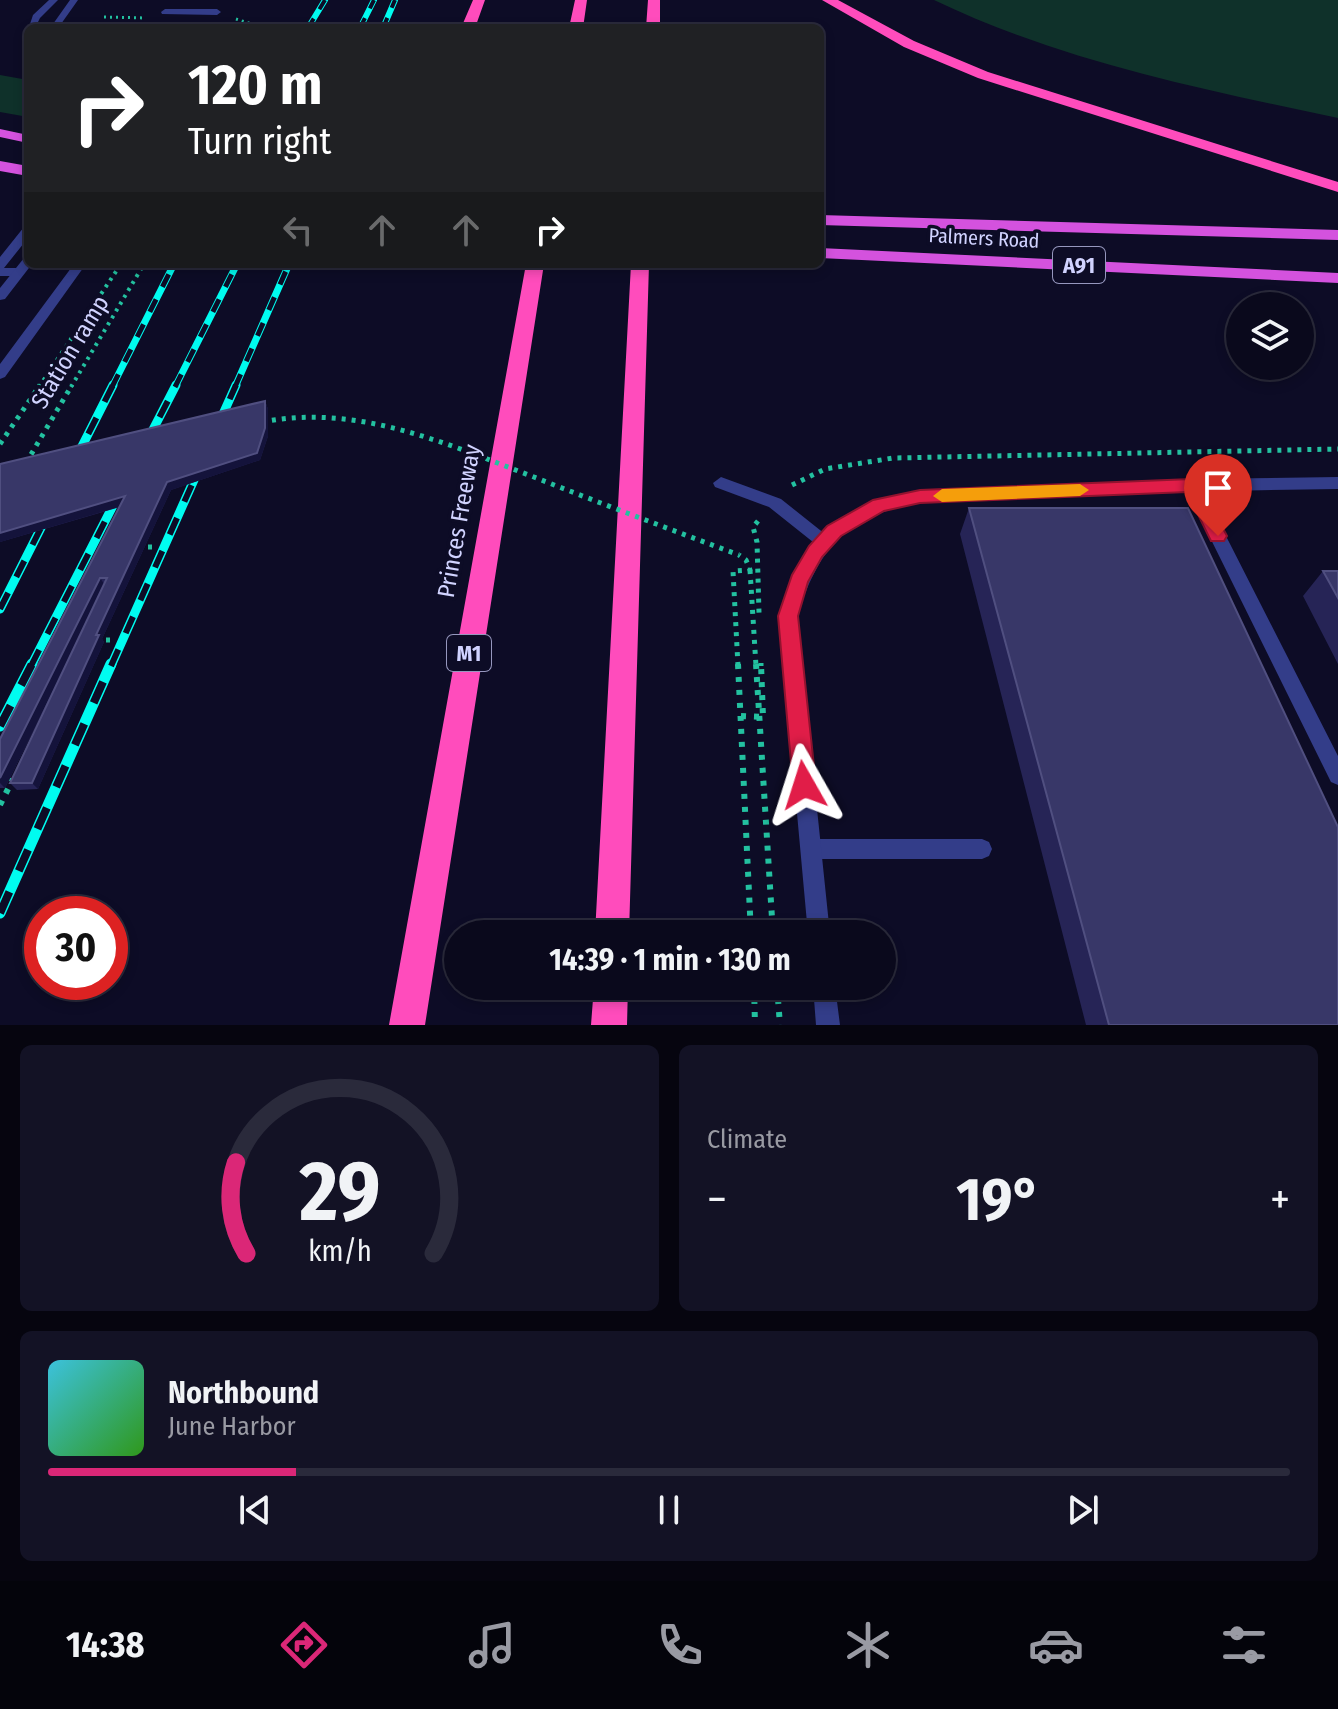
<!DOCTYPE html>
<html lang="en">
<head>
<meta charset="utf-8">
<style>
	body { margin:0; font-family:"Fira Sans Condensed",sans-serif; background:#131225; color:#f1f3f6; height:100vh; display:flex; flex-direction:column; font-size:30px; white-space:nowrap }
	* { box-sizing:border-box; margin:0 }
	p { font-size:26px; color:#999aa3 }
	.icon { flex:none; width:44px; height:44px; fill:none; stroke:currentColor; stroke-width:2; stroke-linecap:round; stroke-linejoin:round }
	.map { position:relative; height:1025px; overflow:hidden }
	.side { display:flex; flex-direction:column; gap:20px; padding:20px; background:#06050f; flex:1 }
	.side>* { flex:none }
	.top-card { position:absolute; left:24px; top:24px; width:800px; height:244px; border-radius:12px; box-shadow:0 4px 12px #0003,0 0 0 2px #2a2a3b; background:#202124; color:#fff; overflow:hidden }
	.fabs { position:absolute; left:1226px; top:292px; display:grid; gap:16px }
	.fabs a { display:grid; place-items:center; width:88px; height:88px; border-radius:50%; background:#0a091c; box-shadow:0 4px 12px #0003,0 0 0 2px #2a2a3b; font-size:40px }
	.speed { position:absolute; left:24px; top:896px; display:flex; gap:16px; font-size:40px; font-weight:700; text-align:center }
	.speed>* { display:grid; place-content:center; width:104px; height:104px; border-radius:50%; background:#0a091c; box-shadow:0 4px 12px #0003,0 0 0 2px #2a2a3b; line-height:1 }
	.speed .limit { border:12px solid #d22; background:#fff; color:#111 }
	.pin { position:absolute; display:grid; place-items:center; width:68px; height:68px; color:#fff; margin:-82px -34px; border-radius:50% 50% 50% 0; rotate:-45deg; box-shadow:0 0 8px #0007 }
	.pin .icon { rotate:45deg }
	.me { position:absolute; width:88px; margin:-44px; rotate:354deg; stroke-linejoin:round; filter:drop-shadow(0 0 6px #0008) }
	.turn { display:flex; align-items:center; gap:28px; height:168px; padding:0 32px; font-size:36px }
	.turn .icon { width:104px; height:104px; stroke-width:2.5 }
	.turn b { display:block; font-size:56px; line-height:68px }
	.lanes { display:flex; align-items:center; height:76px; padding:0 32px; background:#0003; justify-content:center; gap:40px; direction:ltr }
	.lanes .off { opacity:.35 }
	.big { font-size:60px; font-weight:700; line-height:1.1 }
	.side .tile { flex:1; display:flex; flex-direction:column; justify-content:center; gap:12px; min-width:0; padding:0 28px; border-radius:12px; background:#131225 }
	.side .dial { align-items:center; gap:0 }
	.dial svg { height:208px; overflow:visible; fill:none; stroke:#2a2a3b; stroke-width:7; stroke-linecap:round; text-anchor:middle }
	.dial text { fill:#f1f3f6; stroke:none }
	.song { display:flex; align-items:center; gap:24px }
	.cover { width:96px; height:96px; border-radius:12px; background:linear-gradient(135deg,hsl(190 70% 55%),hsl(110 70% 35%)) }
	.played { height:8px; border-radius:4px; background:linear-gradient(90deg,#db2777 20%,#2a2a3b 20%) }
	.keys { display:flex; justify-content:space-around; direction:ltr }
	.heat { display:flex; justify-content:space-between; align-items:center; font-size:44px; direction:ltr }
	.side .tiles { flex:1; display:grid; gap:20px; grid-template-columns:1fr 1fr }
	.tile:last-child { grid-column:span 2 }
	.trip { position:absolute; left:444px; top:920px; width:452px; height:80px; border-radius:40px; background:#0a091c; box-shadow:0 4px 12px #0003,0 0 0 2px #2a2a3b; font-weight:700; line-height:80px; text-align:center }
	.menu { display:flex; height:128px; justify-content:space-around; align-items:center; background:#04040b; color:#999aa3 }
	.menu .icon { width:56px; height:56px }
	.menu .active { color:#db2777 }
	.menu b { font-size:36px; color:#f1f3f6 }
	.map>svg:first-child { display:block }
	.green { fill:#0f312a }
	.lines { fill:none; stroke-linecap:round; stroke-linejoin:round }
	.path-far3 { stroke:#23c1a0; stroke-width:3; stroke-dasharray:2 4; stroke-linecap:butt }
	.path-far2 { stroke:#23c1a0; stroke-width:4; stroke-dasharray:3 5; stroke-linecap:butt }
	.path-far1 { stroke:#23c1a0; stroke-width:5; stroke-dasharray:4 6; stroke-linecap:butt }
	.path { stroke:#23c1a0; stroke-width:6; stroke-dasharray:5 8; stroke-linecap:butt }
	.service { fill:#333d89; fill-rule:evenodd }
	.minor { fill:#333d89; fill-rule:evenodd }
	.trunk { fill:#d452de; fill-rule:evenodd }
	.motorway { fill:#ff4cbc; fill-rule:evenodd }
	.rail-far3-casing { stroke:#00fcf0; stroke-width:6 }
	.rail-far2-casing { stroke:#00fcf0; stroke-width:7 }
	.rail-far1-casing { stroke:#00fcf0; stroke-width:9 }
	.rail-casing { stroke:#00fcf0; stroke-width:11 }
	.rail-far3 { stroke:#0d0c26; stroke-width:4; stroke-dasharray:11; stroke-linecap:butt }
	.rail-far2 { stroke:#0d0c26; stroke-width:5; stroke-dasharray:14; stroke-linecap:butt }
	.rail-far1 { stroke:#0d0c26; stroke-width:6; stroke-dasharray:18; stroke-linecap:butt }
	.rail { stroke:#0d0c26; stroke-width:8; stroke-dasharray:23; stroke-linecap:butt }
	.path-bridge-far1 { stroke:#23c1a0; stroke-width:5; stroke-dasharray:4 6; stroke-linecap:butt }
	.path-bridge { stroke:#23c1a0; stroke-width:6; stroke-dasharray:5 8; stroke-linecap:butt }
	.wall { fill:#262456 }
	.shaded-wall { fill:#14133b }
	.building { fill:#383768; stroke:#504f80; stroke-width:2 }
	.route { fill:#e11d48; stroke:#92132f; stroke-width:2 }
	.slow { fill:#f59e0b }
	.labels { text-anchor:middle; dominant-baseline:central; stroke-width:7; stroke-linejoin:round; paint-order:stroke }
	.far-street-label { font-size:20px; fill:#d1d3ff; stroke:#0d0c26 }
	.shield { fill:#0d0c26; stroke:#9697be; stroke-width:2 }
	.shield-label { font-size:22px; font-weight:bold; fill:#d1d3ff }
	.street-label { font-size:24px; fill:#d1d3ff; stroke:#0d0c26 }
</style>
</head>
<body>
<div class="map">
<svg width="1338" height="1025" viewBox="0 0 1338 1025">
	<rect width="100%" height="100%" fill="#0d0c26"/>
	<path class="green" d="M934 0H1338V118C1201 89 1061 61 934 0Z
		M0 75 28 80V117L0 112Z"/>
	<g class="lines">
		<path class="path-far3" d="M104 17 146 18
			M236 19 264 28"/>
		<path class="path-far2" d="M774 264 806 266
			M39 387 121 264
			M71 387 144 264"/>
		<path class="path-far1" d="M0 444 40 385
			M26 463 72 385
			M792 485 825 469 893 458 1338 449
			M758 521 753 527 757 542 759 613
			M138 547H153
			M96 640H111
			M761 663V666
			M738 666 733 571 750 570 746 560 739 555"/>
		<path class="path" d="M738 664 751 934
			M741 716 763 717 761 664
			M754 986 755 1025
			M777 986 780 1025"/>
		<path class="service" d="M165 9H217L221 12 217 15 162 14 161 12Z
			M57 21 88 28 54 26 53 24Z
			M74 264H86L5 377 0 379V364Z
			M0 268H19L25 272 19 276H0Z
			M721 477 781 499 830 538 832 542 830 546H818L769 507 715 487 713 483Z
			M1192 479 1200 485 1338 756V785L1331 782 1184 485Z
			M811 839H982L989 842 992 849 989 856 982 859H811L804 856 801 849 804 842Z"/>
		<path class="minor" d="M49 0H58L40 18 35 28 28 30 33 15Z
			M70 0H78L61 24 62 28H54L53 24Z
			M28 226V238L4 268 0 269V257L24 227Z
			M28 257V264H32L5 299 0 300V288L24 258Z
			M1338 477V489C1242 490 1147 493 1051 497 991 500 907 492 855 526 822 547 809 581 797 616L830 934H808L779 616 801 562 827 529 864 507 920 491 1192 479Z
			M813 986H835L840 1025H816Z"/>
		<path class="trunk" d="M0 129 28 135V143L0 137Z
			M0 161 28 166V176L0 171Z
			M820 215 1338 230V240L820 225Z
			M820 248 1338 273V283L820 258Z"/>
		<path class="motorway" d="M473 0H485L475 28H461Z
			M575 0H587L583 28H569Z
			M648 0H660V28H646Z
			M822 0H838L914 41 988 72 1338 182V192L978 78 904 47Z
			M526 264H544L425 1025H389Z
			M631 264H649L629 934H595Z
			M594 986H628L627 1025H591Z"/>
		<defs>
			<path id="rail-far3" d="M308 28 325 0
				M360 28 374 0
				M383 28 395 0"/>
			<path id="rail-far2" d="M112 387 174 264
				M175 387 237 264
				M235 387 289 264"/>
			<path id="rail-far1" d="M215 432 236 385
				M143 449 176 385
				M72 466 113 385
				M0 609 49 512
				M31 666 122 488
				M111 666 202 462"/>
			<path id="rail" d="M0 726 32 664
				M0 913 111 664"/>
		</defs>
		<use href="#rail-far3" class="rail-far3-casing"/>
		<use href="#rail-far2" class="rail-far2-casing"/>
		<use href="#rail-far1" class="rail-far1-casing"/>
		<use href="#rail" class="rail-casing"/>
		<use href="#rail-far3" class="rail-far3"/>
		<use href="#rail-far2" class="rail-far2"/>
		<use href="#rail-far1" class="rail-far1"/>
		<use href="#rail" class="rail"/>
		<path class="path-bridge-far1" d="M262 422C360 403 449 445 539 479 605 505 672 530 739 555
			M750 570 756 666"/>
		<path class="path-bridge" d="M756 664 773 934
			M0 805 13 779"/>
	</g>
	<path class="wall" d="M265 401 268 409V436L260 460 171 490 102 639 104 642 38 789 17 790 10 783 66 665 5 788H0V739L120 507 0 542V464Z
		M969 508 1338 1025H1086L960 534Z
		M1323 571H1338V664L1303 596Z"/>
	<path class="shaded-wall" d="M265 401 268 409V436L260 460 171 490 102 639 104 642 38 789 32 783 96 635 167 482Z
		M125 496 129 504 0 542V533Z
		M100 578 105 585 5 788 0 783V778Z"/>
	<path class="building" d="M265 401V428L257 453 167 482 96 635H99L32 783H10L107 578H100L0 778V739L125 496 0 533V464Z
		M969 508H1188L1338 827V1025H1109Z
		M1323 571H1338V598Z"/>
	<path class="route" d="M1192 479 1198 481 1227 536 1224 541H1211L1187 492 920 503 884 511 841 536 822 557 808 582 798 616 816 785 812 793 804 796 796 793 793 785 778 616 792 575 809 546 827 526 873 500 920 490Z"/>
	<path class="slow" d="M1080 484 1089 490 1080 496 942 502 933 496 942 489Z"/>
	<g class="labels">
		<g class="far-street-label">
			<text transform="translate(984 238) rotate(3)">Palmers Road</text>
		</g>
		<g class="shield">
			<rect x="1053" y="247" width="52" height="36" rx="6"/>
			<rect x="447" y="635" width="44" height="36" rx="6"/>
		</g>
		<g class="shield-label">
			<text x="1079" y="265">A91</text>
			<text x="469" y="653">M1</text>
		</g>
		<g class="street-label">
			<text transform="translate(70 352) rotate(-59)">Station ramp</text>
			<text transform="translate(459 521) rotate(-80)">Princes Freeway</text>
		</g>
	</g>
</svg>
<div class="fabs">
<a><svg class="icon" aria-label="layers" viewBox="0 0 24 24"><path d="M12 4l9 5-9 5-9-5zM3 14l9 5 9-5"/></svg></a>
</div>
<div class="speed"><div class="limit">30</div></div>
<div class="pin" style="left:1218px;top:536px;background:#d93025"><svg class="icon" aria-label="arrive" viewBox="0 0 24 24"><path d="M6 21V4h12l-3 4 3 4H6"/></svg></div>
<svg class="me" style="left:804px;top:785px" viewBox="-20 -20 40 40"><path d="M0-17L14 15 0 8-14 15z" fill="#e11d48" stroke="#fff" stroke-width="4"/></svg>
<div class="trip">14:39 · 1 min · 130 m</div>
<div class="top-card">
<div class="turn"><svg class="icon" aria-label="right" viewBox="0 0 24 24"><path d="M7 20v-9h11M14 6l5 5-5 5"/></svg><div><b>120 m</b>Turn right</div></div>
<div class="lanes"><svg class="icon off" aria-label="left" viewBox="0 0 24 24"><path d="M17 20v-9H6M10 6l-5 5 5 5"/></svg><svg class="icon off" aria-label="ahead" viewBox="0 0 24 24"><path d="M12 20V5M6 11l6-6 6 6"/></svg><svg class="icon off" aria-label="ahead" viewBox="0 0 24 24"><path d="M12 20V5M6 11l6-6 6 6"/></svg><svg class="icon" aria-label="right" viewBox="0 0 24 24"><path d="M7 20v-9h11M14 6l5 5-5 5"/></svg></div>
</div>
</div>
<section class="side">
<div class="tiles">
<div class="tile dial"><svg viewBox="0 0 100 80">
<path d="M14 69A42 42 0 1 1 86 69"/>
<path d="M14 69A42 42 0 0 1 10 34" stroke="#db2777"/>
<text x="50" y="56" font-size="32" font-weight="700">29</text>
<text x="50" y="72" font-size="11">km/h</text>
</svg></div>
<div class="tile"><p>Climate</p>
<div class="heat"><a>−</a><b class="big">19°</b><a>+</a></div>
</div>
<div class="tile">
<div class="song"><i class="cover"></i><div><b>Northbound</b><p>June Harbor</p></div></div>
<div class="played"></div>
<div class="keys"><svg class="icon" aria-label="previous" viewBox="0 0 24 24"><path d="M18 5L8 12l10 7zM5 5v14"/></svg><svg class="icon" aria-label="pause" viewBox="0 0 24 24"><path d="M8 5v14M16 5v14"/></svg><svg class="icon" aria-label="next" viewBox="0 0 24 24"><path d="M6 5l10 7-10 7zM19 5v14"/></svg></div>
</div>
</div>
</section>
<nav class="menu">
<b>14:38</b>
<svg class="icon active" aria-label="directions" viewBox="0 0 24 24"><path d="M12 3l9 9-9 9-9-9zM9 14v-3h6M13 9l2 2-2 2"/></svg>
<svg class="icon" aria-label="music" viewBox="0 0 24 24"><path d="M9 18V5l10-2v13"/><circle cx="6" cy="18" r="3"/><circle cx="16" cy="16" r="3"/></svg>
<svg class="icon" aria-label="phone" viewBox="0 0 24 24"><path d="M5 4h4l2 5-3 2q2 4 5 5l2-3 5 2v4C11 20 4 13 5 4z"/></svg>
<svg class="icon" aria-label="climate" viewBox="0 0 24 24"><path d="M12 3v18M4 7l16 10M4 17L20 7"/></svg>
<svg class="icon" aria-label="car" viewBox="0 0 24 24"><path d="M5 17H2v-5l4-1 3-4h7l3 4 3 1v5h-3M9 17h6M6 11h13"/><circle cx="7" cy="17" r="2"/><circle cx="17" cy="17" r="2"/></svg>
<svg class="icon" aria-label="filters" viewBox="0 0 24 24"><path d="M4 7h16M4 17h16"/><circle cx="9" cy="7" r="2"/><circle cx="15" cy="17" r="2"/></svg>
</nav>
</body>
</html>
